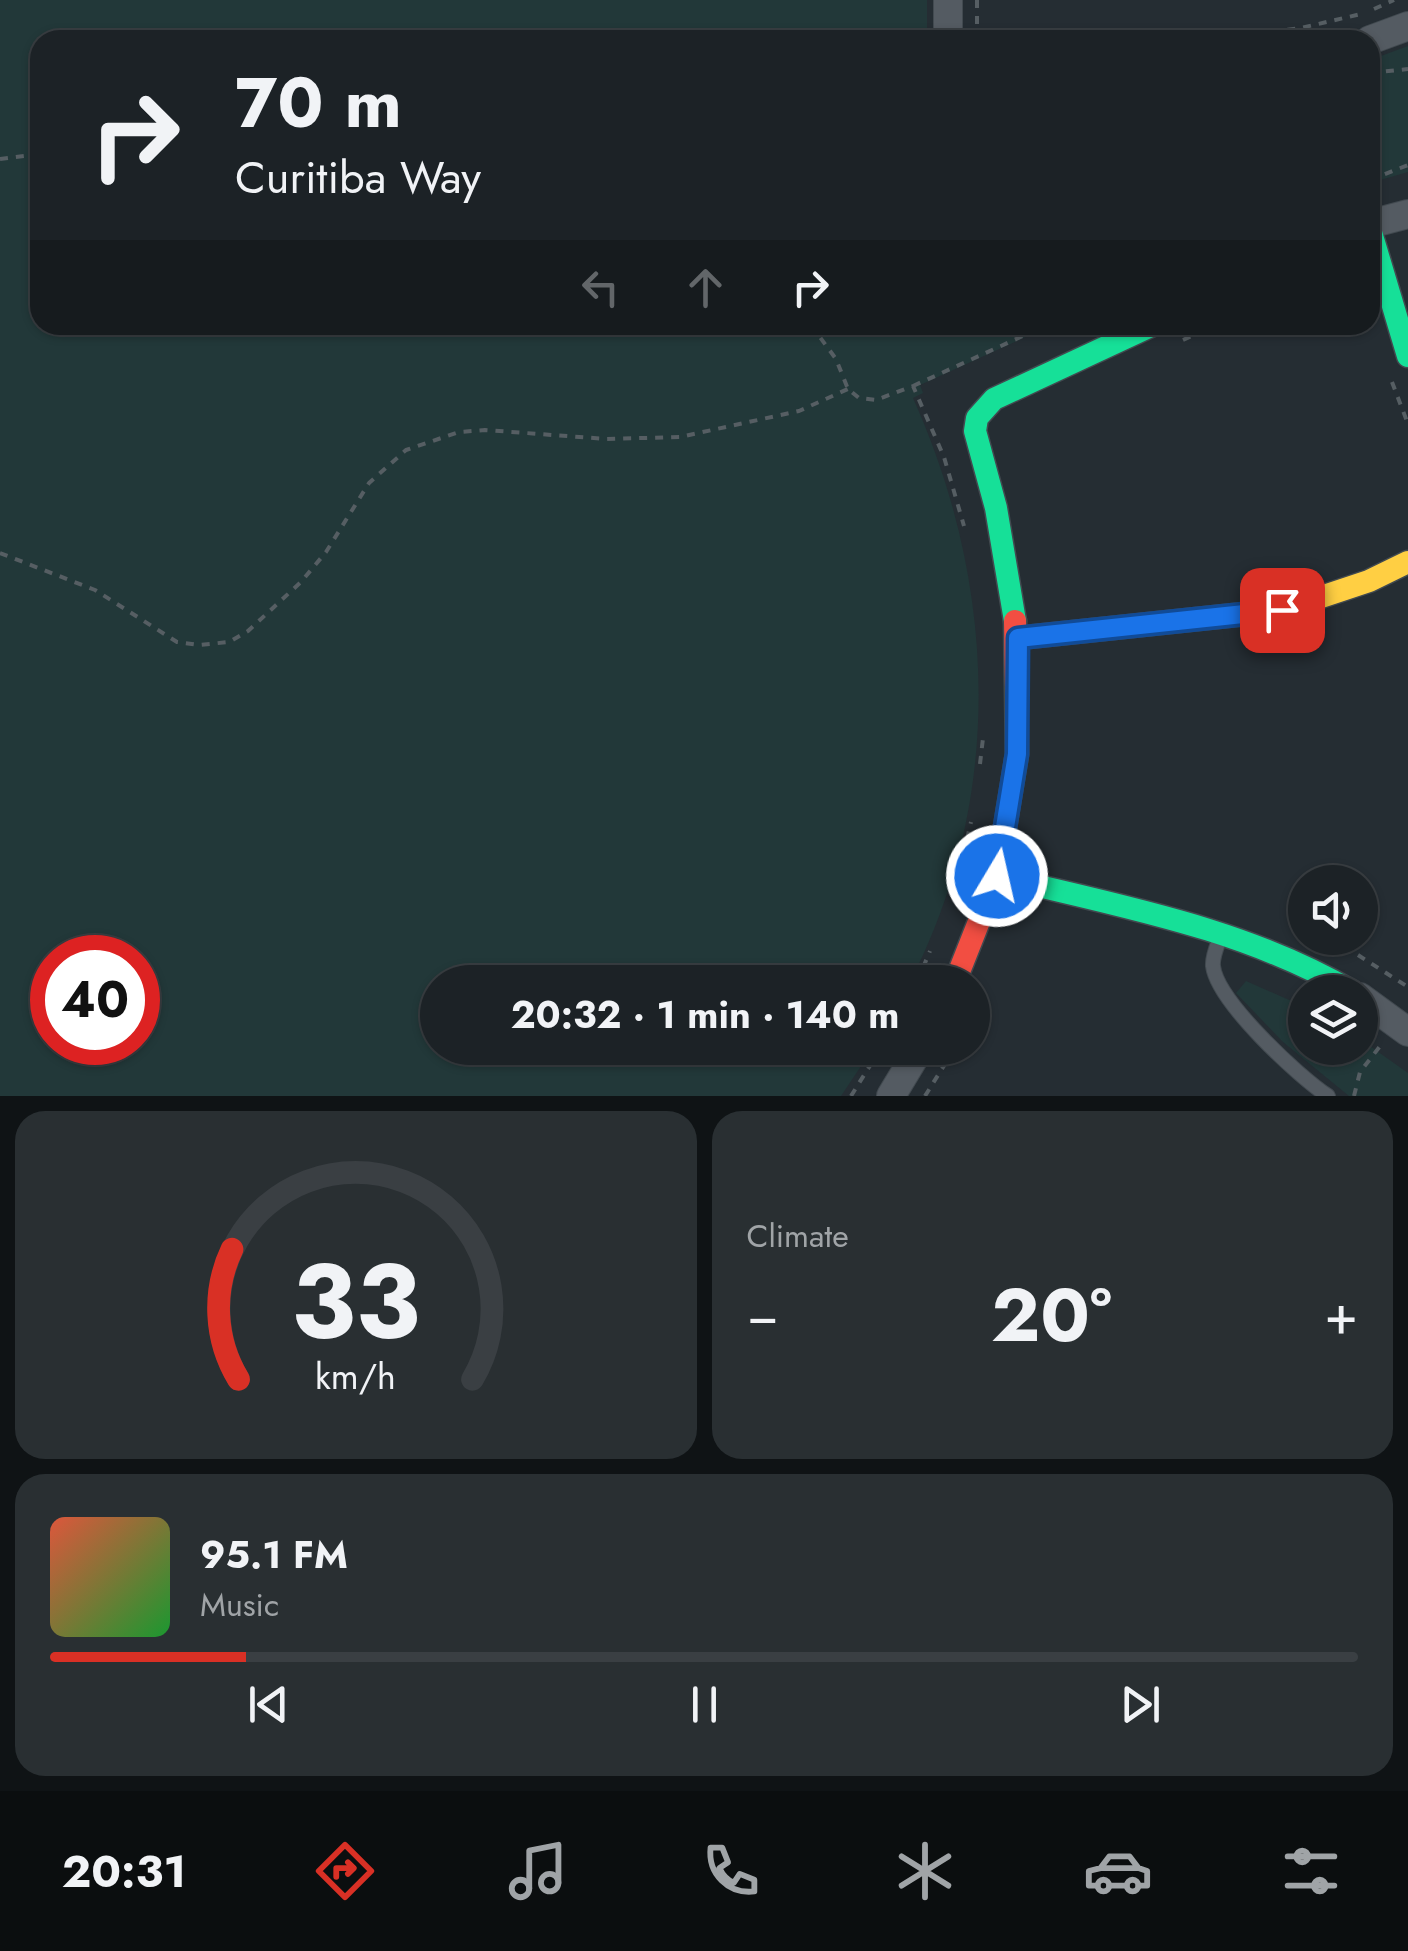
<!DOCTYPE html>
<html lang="en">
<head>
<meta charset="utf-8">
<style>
	body { margin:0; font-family:Jost,sans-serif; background:#292f32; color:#f1f3f6; height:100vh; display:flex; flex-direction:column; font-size:38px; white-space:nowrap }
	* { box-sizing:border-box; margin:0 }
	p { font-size:32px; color:#a0a4a7 }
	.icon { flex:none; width:55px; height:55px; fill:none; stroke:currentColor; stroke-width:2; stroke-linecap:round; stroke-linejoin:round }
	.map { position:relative; height:1096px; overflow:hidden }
	.drawer { display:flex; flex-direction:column; gap:15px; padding:15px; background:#0f1315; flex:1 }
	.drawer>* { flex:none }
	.banner { position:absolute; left:30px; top:30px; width:1350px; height:305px; border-radius:30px; box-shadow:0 2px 8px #0004,0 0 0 2px #3a3f43; background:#1c2226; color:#f1f3f6; overflow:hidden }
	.fabs { position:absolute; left:1288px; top:865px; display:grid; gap:20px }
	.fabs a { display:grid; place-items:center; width:90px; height:90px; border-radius:50%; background:#1c2226; box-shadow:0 2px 8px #0004,0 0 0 2px #3a3f43; font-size:50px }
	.speed { position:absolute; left:30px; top:935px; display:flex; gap:20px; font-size:50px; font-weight:700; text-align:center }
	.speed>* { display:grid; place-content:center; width:130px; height:130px; border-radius:50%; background:#1c2226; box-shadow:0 2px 8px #0004,0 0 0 2px #3a3f43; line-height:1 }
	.speed .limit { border:15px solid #d22; background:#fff; color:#111 }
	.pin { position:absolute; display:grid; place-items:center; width:85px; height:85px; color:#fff; margin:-42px; border-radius:20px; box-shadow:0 5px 15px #0006 }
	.me { position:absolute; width:110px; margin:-55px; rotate:9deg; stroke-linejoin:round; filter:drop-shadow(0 0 8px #0008) }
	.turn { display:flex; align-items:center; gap:35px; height:210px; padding:0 40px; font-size:45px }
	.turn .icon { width:130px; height:130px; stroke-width:2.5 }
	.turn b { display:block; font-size:70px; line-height:85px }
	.lanes { display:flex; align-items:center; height:95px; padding:0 40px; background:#0003; justify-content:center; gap:50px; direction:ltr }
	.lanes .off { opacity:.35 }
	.big { font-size:75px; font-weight:700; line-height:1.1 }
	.drawer .tile { flex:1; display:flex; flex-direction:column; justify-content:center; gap:15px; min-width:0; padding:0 35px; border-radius:30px; background:#292f32 }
	.drawer .dial { align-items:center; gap:0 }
	.dial svg { height:260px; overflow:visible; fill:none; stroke:#3a3f43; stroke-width:7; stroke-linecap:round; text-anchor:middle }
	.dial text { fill:#f1f3f6; stroke:none }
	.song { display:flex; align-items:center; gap:30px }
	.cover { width:120px; height:120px; border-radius:15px; background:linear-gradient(135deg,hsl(10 70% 55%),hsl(130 70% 35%)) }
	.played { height:10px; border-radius:5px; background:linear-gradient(90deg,#d93025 15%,#3a3f43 15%) }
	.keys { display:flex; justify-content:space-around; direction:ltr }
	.heat { display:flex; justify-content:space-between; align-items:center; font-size:55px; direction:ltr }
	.drawer .tiles { flex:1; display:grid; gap:15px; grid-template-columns:1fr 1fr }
	.tile:last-child { grid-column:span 2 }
	.trip { position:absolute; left:420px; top:965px; width:570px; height:100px; border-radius:50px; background:#1c2226; box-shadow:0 2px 8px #0004,0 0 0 2px #3a3f43; font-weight:700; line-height:100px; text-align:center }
	.dock { display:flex; height:160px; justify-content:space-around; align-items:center; background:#0b0e0f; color:#a0a4a7 }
	.dock .icon { width:70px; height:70px }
	.dock .active { color:#d93025 }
	.dock b { font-size:45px; color:#f1f3f6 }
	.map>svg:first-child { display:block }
	.green { fill:#223839; fill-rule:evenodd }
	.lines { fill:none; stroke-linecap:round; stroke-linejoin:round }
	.lane-casing { stroke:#424a50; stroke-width:16 }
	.street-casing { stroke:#424a50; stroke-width:30 }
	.fast-casing { stroke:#424a50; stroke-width:25 }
	.slow-casing { stroke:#424a50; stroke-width:25 }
	.jam-casing { stroke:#424a50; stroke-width:25 }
	.path { stroke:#565e63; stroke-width:4; stroke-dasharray:8 8; stroke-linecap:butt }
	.lane { stroke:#545b62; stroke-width:14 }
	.street { stroke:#545b62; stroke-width:28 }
	.fast { stroke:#16e098; stroke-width:22 }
	.slow { stroke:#ffcf43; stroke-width:22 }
	.jam { stroke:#f24e42; stroke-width:22 }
	.route-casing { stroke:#114b97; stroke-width:25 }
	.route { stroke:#1a73e8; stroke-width:18 }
</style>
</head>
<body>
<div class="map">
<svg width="1408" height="1096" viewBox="0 0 1408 1096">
	<rect width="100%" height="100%" fill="#252d33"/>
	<path class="green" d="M0 0H927V40H40V325H1052L920 385 923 393 913 398C997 585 1005 797 910 982H438V1048H873L841 1096H0ZM52 958H138V1042H52Z
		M1408 46V172L1370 183V60Z
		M1246 981 1305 1007V1048H1360V1039L1408 1073V1096H1349L1283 1042 1236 993Z"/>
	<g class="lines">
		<defs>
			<path id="lane" d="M1221 935C1218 944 1212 956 1213 966 1217 1001 1298 1076 1328 1096"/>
			<path id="street" d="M948 0V40
				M1370 40 1408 26
				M1370 224 1408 214
				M1360 997 1408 1032
				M891 1096 920 1048"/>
			<path id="fast" d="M1370 229 1408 356
				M1015 621 996 508 975 431 977 418 994 399 1153 325
				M997 876C1119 906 1244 928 1353 992"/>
			<path id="slow" d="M1018 638 1282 610 1369 581 1408 562"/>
			<path id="jam" d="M955 982 997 876 1017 754 1015 621"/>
		</defs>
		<use href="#lane" class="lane-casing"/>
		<use href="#street" class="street-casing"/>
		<use href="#fast" class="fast-casing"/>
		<use href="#slow" class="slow-casing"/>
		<use href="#jam" class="jam-casing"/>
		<path class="path" d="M977 0V40
			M1374 9 1394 0
			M1208 40 1301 28 1361 14
			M1370 73 1408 69
			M0 159 40 154
			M1370 180 1408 165
			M811 325 836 359 848 389 859 398 876 400 913 386 944 457 964 526
			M1183 340 1216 325
			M1392 382 1408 424
			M913 386 1047 325
			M0 553 95 590 177 642 199 645 229 642 248 631 301 582 326 552 369 483 406 450 459 432 485 430 607 439 680 437 799 411 848 389
			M980 764 983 738
			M956 886 971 822
			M1358 955 1408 987
			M917 982 930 951
			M851 1096 881 1048
			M925 1096 955 1048
			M1354 1096 1360 1072 1381 1045"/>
		<use href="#lane" class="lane"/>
		<use href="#street" class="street"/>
		<use href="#fast" class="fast"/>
		<use href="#slow" class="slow"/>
		<use href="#jam" class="jam"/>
	</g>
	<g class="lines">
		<defs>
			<path id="route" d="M997 876 1017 754 1018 638 1282 610"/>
		</defs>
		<use href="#route" class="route-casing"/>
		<use href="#route" class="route"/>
	</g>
</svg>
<div class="fabs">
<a><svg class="icon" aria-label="sound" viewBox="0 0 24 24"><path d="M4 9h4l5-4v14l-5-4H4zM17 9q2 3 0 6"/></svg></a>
<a><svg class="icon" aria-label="layers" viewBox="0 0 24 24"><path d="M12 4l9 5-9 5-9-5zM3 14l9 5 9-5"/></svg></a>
</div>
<div class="speed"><div class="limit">40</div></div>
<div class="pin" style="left:1282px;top:610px;background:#d93025"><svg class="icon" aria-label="arrive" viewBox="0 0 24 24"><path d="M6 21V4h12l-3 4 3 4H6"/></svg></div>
<svg class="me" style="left:997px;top:876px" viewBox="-20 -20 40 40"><circle r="17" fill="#1a73e8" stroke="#fff" stroke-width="3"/><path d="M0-11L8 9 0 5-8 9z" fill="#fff"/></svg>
<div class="trip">20:32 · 1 min · 140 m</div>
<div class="banner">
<div class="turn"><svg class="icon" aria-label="right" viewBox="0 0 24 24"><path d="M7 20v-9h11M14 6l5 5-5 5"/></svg><div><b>70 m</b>Curitiba Way</div></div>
<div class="lanes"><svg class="icon off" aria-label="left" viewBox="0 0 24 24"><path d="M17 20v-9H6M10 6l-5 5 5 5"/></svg><svg class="icon off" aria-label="ahead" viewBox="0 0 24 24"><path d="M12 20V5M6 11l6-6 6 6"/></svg><svg class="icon" aria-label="right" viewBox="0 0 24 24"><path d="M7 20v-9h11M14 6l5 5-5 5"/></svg></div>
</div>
</div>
<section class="drawer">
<div class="tiles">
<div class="tile dial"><svg viewBox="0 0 100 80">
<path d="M14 69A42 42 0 1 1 86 69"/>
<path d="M14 69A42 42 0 0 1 12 29" stroke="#d93025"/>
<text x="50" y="56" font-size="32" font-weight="700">33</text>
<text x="50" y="72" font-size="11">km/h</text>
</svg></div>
<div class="tile"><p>Climate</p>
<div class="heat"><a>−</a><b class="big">20°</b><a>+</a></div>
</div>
<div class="tile">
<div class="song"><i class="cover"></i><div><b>95.1 FM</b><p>Music</p></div></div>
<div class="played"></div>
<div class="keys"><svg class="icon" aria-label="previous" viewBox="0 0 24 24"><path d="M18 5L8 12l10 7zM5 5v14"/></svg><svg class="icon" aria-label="pause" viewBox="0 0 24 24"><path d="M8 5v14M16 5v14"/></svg><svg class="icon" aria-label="next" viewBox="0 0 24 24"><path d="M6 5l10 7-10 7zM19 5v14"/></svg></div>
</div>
</div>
</section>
<nav class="dock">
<b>20:31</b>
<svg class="icon active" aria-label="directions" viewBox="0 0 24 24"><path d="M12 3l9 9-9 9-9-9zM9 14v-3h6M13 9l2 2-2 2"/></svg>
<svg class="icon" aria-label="music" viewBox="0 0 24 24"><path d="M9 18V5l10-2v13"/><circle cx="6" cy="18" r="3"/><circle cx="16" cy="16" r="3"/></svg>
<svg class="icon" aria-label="phone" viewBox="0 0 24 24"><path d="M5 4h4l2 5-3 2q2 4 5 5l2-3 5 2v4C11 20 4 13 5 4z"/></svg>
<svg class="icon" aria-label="climate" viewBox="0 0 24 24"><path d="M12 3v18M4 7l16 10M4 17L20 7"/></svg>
<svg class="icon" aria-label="car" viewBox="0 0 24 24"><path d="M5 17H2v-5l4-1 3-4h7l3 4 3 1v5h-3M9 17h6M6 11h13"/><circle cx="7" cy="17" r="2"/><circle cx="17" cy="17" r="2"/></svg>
<svg class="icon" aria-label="filters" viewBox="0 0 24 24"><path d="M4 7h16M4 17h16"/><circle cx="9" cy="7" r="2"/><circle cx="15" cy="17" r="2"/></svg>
</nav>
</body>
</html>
